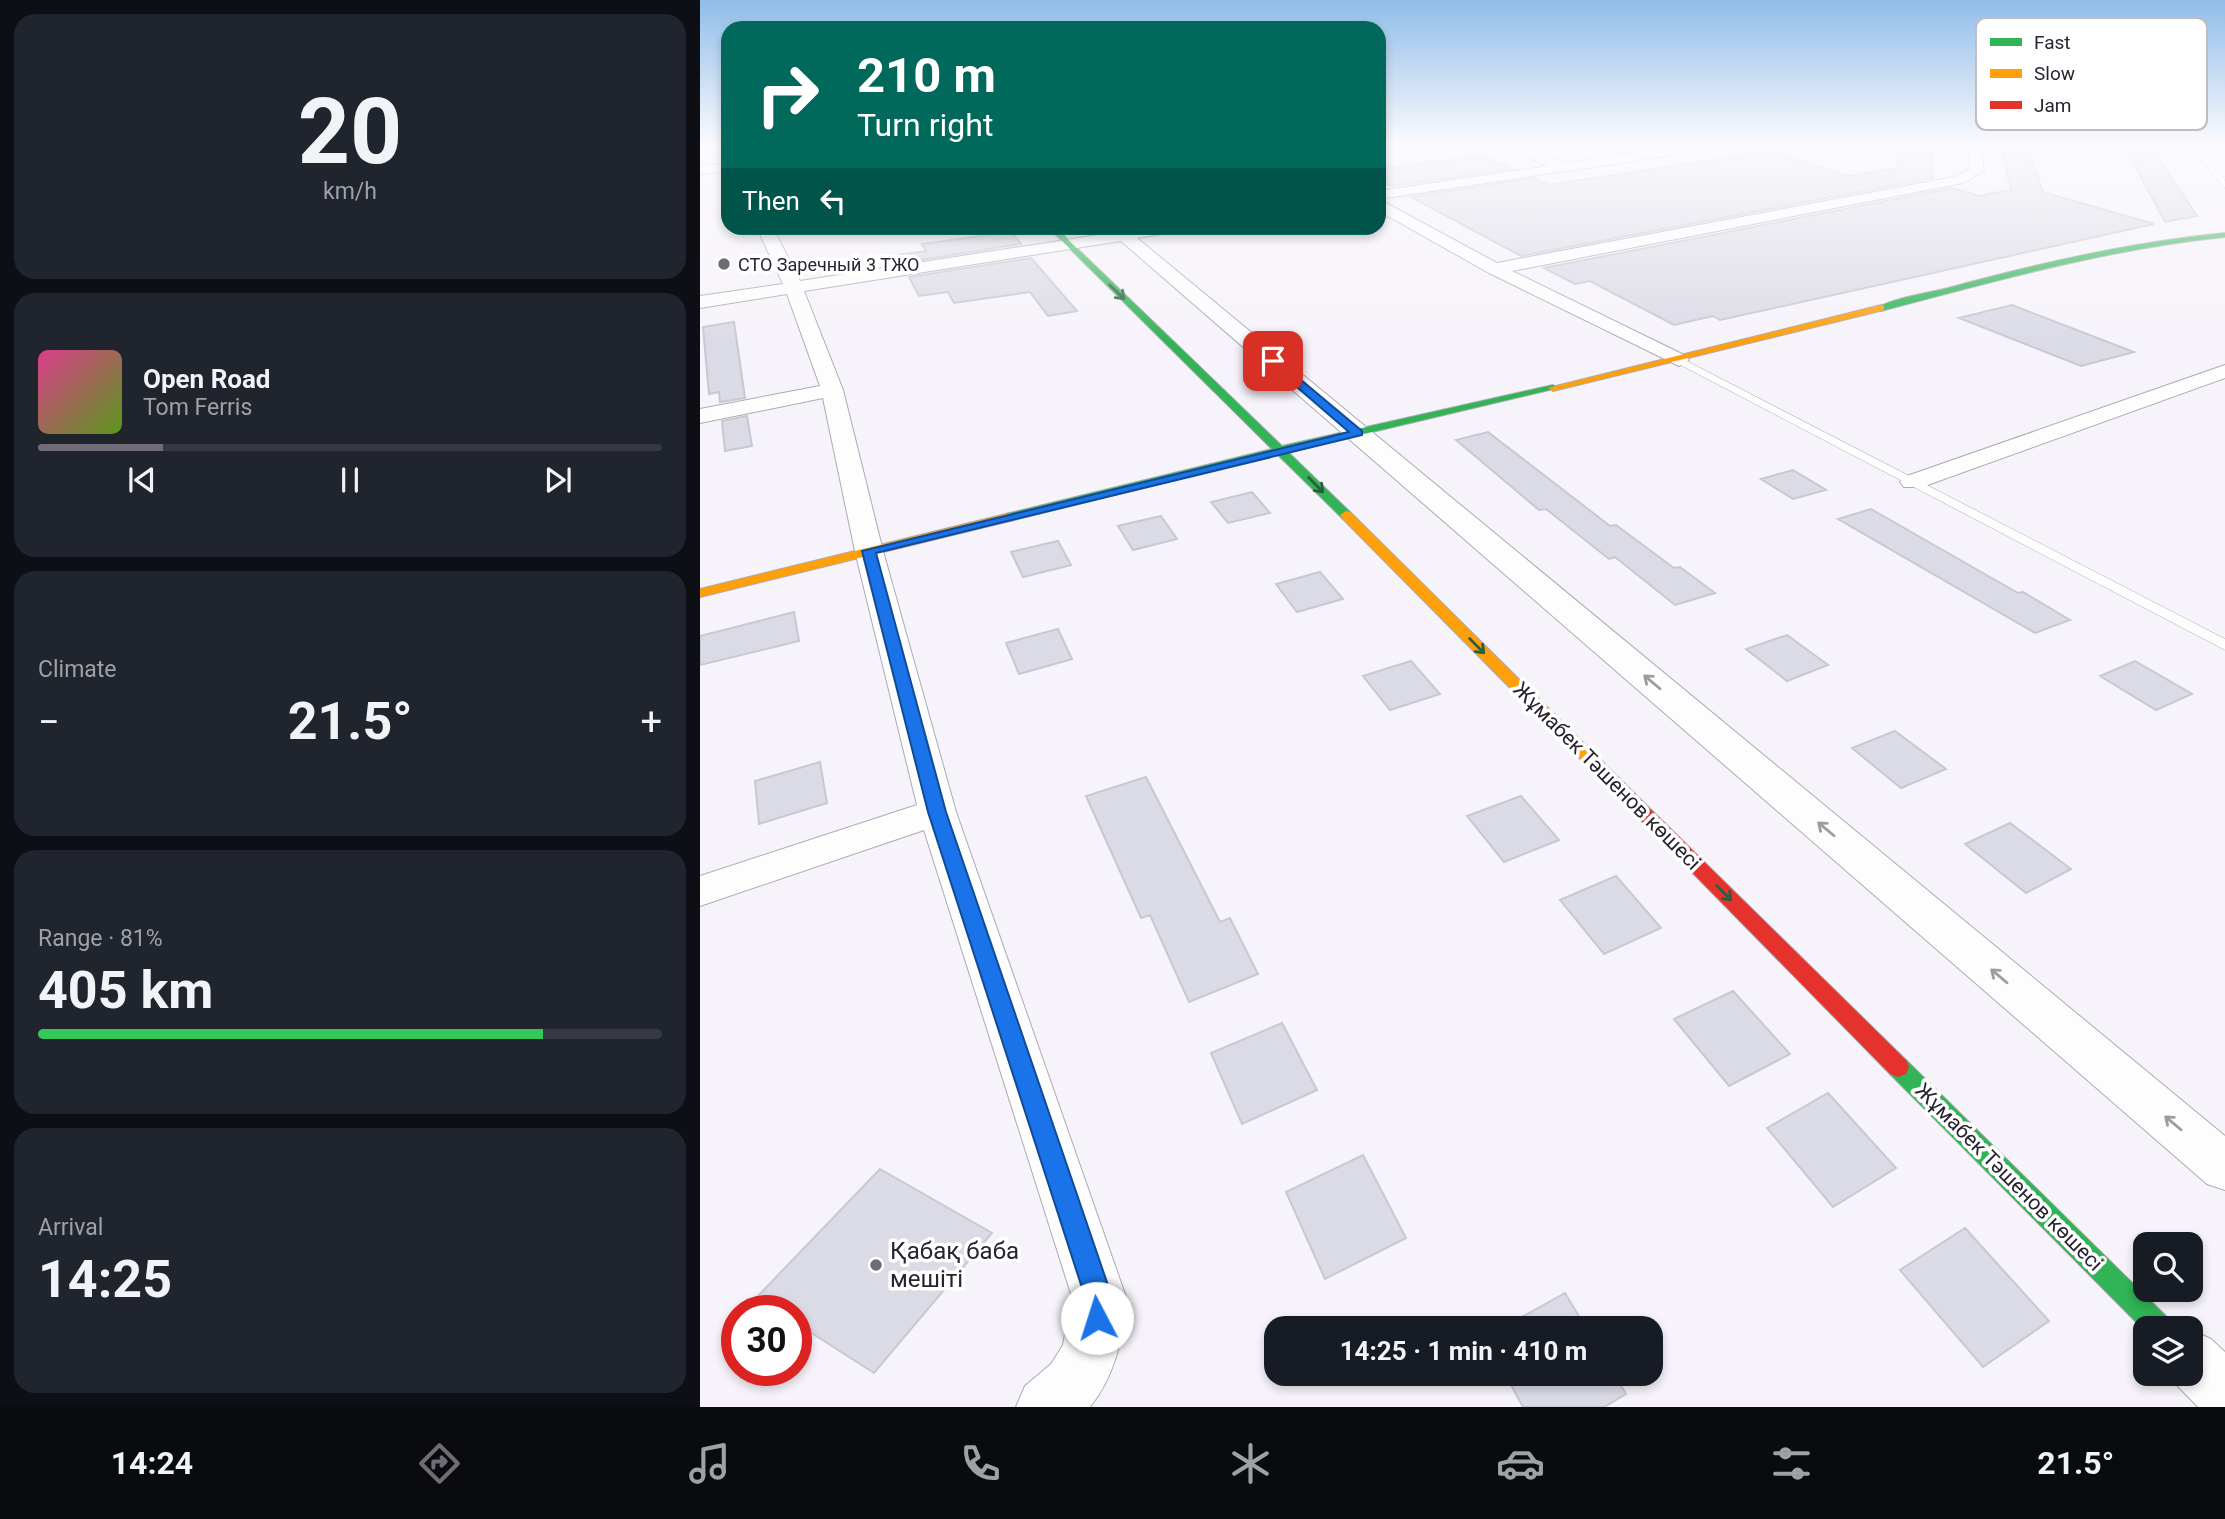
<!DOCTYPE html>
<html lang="en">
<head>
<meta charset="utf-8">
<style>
	body { margin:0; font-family:Roboto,sans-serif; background:#20242c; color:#f1f3f6; height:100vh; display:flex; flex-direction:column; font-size:26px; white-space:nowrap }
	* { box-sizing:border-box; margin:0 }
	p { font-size:23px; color:#9ea1a6 }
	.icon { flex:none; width:38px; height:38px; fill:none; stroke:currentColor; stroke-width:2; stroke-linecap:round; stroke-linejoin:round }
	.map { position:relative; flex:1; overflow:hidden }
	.side { display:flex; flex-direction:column; gap:14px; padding:14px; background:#0d0f14; width:700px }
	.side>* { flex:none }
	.banner { position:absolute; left:21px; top:21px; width:665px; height:214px; border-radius:21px; box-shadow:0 4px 10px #0003; background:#00695c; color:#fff; overflow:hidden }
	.buttons { position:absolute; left:1433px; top:1232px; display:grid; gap:14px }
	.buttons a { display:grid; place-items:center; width:70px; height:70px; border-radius:14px; background:#171b24; box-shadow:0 4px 10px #0003; font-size:35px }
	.speed { position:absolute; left:21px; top:1295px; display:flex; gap:14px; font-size:35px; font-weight:700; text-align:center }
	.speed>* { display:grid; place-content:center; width:91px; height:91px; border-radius:50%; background:#171b24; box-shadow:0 4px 10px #0003; line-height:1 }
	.speed .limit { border:10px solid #d22; background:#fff; color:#111 }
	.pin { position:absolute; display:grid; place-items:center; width:60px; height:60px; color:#fff; margin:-30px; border-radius:14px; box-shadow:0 4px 10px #0006 }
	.me { position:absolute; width:77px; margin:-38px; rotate:355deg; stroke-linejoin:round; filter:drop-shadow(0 0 5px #0008) }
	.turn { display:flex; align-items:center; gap:24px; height:147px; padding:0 21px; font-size:32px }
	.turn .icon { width:91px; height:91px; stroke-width:2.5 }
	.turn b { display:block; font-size:49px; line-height:60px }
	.then { display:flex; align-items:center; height:66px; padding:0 21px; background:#0003; gap:14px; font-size:26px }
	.big { font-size:52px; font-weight:700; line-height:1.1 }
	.side .card { flex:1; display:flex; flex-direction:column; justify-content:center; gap:10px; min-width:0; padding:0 24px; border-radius:21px; background:#20242c }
	.side .dial { align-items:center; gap:0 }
	.dial b { font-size:91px; line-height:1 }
	.song { display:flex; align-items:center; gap:21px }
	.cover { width:84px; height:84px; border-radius:10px; background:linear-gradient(135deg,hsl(330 70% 55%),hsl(90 70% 35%)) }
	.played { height:7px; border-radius:4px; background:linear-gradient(90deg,#706c76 20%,#363941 20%) }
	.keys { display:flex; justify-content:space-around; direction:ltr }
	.heat { display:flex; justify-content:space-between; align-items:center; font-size:38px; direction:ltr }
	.charge { height:10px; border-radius:5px; background:linear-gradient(90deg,#34c759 81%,#363941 0) }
	.trip { position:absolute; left:564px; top:1316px; width:399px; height:70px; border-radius:21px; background:#171b24; box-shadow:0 4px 10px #0003; font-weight:700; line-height:70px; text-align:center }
	.menu { display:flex; height:112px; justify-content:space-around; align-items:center; background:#090b0e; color:#9ea1a6 }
	.menu .icon { width:49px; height:49px }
	.menu .current { color:#706c76 }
	.menu b { font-size:32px; color:#f1f3f6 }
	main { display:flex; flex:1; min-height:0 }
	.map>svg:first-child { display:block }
	.building { fill:#dbdbe6; stroke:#c8c8d1; stroke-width:2 }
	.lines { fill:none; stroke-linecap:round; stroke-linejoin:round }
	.lane-casing { stroke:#adaab2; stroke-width:1 }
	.street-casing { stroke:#adaab2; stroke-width:2 }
	.fast-casing { stroke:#adaab2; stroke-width:2 }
	.slow-casing { stroke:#adaab2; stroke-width:2 }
	.jam-casing { stroke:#adaab2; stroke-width:2 }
	.lane { fill:#fefdfe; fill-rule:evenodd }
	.street { fill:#fefdfe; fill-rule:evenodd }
	.fast { fill:#30b455; fill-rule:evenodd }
	.slow { fill:#ff9f0a; fill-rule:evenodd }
	.jam { fill:#e5322d; fill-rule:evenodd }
	.oneway { stroke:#2b5e3e }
	.oneway2 { stroke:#9e9ba1 }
	.route { fill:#1a73e8; stroke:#114b97; stroke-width:2 }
	.poi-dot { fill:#706c76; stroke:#fff; stroke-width:2.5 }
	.labels { text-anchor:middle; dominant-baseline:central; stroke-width:7; stroke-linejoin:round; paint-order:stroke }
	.far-poi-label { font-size:18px; fill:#28242f; stroke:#fff; text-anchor:start }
	.street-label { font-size:21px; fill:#28242f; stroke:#fff }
	.near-poi-label { font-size:24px; fill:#28242f; stroke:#fff; text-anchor:start }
	.key { fill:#fff; stroke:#bebdc1; stroke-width:2 }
	.key-label { font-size:19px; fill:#28242f }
</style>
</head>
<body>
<main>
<section class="side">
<div class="card dial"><b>20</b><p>km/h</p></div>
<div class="card">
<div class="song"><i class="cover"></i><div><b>Open Road</b><p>Tom Ferris</p></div></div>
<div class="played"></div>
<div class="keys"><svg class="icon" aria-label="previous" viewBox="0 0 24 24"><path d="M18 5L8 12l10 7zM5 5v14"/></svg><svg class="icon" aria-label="pause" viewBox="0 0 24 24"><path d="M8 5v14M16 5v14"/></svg><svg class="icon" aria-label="next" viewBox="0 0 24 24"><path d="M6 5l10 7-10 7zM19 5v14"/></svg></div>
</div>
<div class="card"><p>Climate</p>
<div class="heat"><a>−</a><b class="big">21.5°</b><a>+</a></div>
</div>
<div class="card"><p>Range · 81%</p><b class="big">405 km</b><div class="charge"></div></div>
<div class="card"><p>Arrival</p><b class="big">14:25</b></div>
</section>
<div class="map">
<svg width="1525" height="1407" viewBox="0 0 1525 1407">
	<rect width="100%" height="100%" fill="#f6f3fa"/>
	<path class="building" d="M1206 145H1232L1233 178 821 256 711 197 834 178 849 185 1070 151 1148 176 1198 168 1199 154 1205 155Z
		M1424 145H1450L1497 216 1465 222Z
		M1301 147 1328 148 1343 192 1454 224 1020 320 1013 316 974 325 890 281 875 284 844 268 1252 188 1279 196 1311 190Z
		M781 155 812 169 692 186 679 180V169Z
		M311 232 321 244 202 263 198 255 226 251 222 244Z
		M331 258 377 311 348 316 330 292 254 303 248 292 219 296 209 277Z
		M1312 305 1434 352 1381 366 1259 318Z
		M34 322 45 398 20 402 19 392 9 394 3 327Z
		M47 416 52 446 25 451 22 421Z
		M788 432 910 526 916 525 974 568 980 567 1015 593 975 605 915 557 909 559 846 509 839 510 756 440Z
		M1093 470 1126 490 1093 499 1061 479Z
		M552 492 570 513 528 523 511 502Z
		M1171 509 1318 593 1323 592 1370 620 1335 633 1138 519Z
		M461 516 477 539 433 550 418 526Z
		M358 541 371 565 323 577 311 552Z
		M620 572 643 599 597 612 576 584Z
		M94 612 99 641 0 665V636Z
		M358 629 372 659 319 674 306 643Z
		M1087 635 1128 665 1087 681 1046 649Z
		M711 661 740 694 690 710 663 676Z
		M1435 661 1492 694 1456 710 1400 676Z
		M1195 731 1246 769 1201 788 1152 748Z
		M120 762 127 803 59 824 55 781Z
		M446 777 520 922 530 918 558 974 489 1002 450 915 441 918 386 796Z
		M821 796 859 840 804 862 767 816Z
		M1310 823 1371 869 1326 893 1265 844Z
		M916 876 961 928 904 954 860 900Z
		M1033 991 1090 1054 1029 1086 974 1019Z
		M582 1023 617 1090 542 1124 511 1053Z
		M1128 1093 1196 1168 1133 1207 1067 1128Z
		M663 1155 706 1238 625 1279 586 1192Z
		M180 1169 292 1233 174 1373 96 1323V1311H78L57 1297Z
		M1265 1228 1349 1321 1283 1367 1200 1270Z
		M865 1293 886 1328H802Z
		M805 1374H914L926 1394 904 1407H823Z"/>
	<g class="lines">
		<defs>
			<path id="lane" d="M1489 145H1495L1525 181V188Z
				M979 357 1525 639V650L975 362 974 360Z"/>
			<path id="street" d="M799 145H817L866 163 988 145H1019L1013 149 679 199V191L848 166Z
				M1268 145H1280L1284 171 1263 183 812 271 986 356 989 360 979 366 789 273 679 211V201L684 202 797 263 1254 177 1270 169Z
				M28 163V171L0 174V166Z
				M57 228H73L100 281 411 233 407 228 427 230 481 228 479 231 437 238 1525 1136V1190L1507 1184 421 241 104 291 143 390 183 551 256 812 426 1297C424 1336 415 1376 390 1407H316L325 1386 351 1364 363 1345 372 1297 224 830 0 906V876L217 805 155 551 123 398 0 423V409L120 386 87 294 0 308V296L83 284Z
				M1525 365V378L1222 487H1204L1200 482 1204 477Z
				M1491 1330 1511 1339 1525 1352V1407H1498L1471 1379 1468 1374H1491Z"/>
			<path id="fast" d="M349 228H356L582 446 853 385 858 388 588 452 650 512 652 515 646 519 642 518 577 454 310 521 306 520V514L572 449Z
				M1525 233V237C1407 249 1295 281 1181 311L1177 308C1193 298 1228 293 1248 288 1339 263 1431 242 1525 233Z
				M1198 1057 1206 1060 1469 1319 1473 1328H1446V1332L1190 1074 1187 1067 1190 1060Z"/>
			<path id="slow" d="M1181 305 1184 306V310L853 391 848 388Z
				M646 511 650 512 932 791 935 795 932 799H920L642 518 640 515Z
				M310 513 314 514V520L0 597V589Z"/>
			<path id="jam" d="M926 789 932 791 1206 1060 1209 1067 1206 1074 1198 1077 1190 1074 920 799 917 795 920 791Z"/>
		</defs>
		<use href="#lane" class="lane-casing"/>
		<use href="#street" class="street-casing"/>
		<use href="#fast" class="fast-casing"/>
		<use href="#slow" class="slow-casing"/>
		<use href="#jam" class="jam-casing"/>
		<use href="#lane" class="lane"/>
		<use href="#street" class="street"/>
		<use href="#fast" class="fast"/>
		<use href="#slow" class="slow"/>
		<use href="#jam" class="jam"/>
	</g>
	<defs><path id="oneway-shaft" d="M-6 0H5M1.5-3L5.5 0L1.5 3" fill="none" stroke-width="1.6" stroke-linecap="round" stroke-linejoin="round" transform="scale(1.75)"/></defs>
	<g class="oneway">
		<use href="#oneway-shaft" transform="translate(417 292) rotate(44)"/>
		<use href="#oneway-shaft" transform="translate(616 485) rotate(45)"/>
		<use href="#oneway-shaft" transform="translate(777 646) rotate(45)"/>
		<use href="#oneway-shaft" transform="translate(1024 893) rotate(45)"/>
	</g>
	<g class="oneway2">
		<use href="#oneway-shaft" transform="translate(952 682) rotate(-140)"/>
		<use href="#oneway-shaft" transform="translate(1126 829) rotate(-140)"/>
		<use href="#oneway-shaft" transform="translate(1299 976) rotate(-140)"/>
		<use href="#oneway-shaft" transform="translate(1473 1123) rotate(-140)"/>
	</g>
	<linearGradient id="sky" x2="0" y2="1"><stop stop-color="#90bde9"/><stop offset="0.42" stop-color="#fbfafd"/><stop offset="1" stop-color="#fbfafd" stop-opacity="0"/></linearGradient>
	<rect width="1525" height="342" fill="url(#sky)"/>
	<path class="route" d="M569 359H576L662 431V435L176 553 246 812 412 1297 407 1327 397 1331 388 1327 384 1318 385 1297 228 812 162 551 649 432 569 363Z"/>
	<g class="poi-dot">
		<circle cx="24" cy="264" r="7"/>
		<circle cx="176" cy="1265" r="7"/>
	</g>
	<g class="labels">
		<g class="far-poi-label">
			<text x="38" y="264">СТО Заречный 3 ТЖО</text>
		</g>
		<g class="street-label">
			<text transform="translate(907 776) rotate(45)">Жұмабек Тәшенов көшесі</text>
			<text transform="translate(1309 1177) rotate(45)">Жұмабек Тәшенов көшесі</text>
		</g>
		<g class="near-poi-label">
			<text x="190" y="1251">Қабақ баба<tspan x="190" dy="28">мешіті</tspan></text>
		</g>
	</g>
	<rect x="1276" y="18" width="231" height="112" rx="10" class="key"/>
	<rect x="1290" y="38" width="32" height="8" fill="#30b455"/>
	<rect x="1290" y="69" width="32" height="9" fill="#ff9f0a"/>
	<rect x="1290" y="101" width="32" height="8" fill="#e5322d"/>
	<g class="key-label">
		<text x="1334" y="49">Fast</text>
		<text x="1334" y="80">Slow</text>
		<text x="1334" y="112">Jam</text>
	</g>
</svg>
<div class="buttons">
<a><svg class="icon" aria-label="search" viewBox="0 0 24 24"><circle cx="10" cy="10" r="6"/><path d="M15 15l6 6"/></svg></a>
<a><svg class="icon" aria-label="layers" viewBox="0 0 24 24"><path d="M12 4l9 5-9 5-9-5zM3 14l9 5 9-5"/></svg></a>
</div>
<div class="speed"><div class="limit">30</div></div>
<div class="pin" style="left:573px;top:361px;background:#d93025"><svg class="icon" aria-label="arrive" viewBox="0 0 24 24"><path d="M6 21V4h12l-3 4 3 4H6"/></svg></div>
<svg class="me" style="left:397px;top:1318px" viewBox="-20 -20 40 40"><circle r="19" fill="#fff"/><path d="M0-13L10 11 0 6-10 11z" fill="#1a73e8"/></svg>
<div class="trip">14:25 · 1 min · 410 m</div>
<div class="banner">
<div class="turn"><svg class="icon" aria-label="right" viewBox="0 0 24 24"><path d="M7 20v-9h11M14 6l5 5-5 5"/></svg><div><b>210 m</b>Turn right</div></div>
<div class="then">Then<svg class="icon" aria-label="left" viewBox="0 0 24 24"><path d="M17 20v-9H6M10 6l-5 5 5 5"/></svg></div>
</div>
</div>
</main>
<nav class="menu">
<b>14:24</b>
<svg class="icon current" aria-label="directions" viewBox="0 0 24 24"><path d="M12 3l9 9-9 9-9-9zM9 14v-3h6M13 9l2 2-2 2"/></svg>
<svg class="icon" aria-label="music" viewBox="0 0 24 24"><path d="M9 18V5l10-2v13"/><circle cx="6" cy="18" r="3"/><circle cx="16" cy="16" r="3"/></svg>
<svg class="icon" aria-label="phone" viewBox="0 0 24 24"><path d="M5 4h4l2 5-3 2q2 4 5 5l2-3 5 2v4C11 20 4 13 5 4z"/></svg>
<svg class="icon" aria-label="climate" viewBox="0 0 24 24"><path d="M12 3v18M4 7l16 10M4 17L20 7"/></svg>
<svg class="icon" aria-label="car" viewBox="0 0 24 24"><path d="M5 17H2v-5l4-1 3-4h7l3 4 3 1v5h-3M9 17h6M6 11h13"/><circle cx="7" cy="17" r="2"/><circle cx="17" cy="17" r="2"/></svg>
<svg class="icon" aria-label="filters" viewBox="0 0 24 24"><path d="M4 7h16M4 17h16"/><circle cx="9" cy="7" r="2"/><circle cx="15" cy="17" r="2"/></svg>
<b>21.5°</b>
</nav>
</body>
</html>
